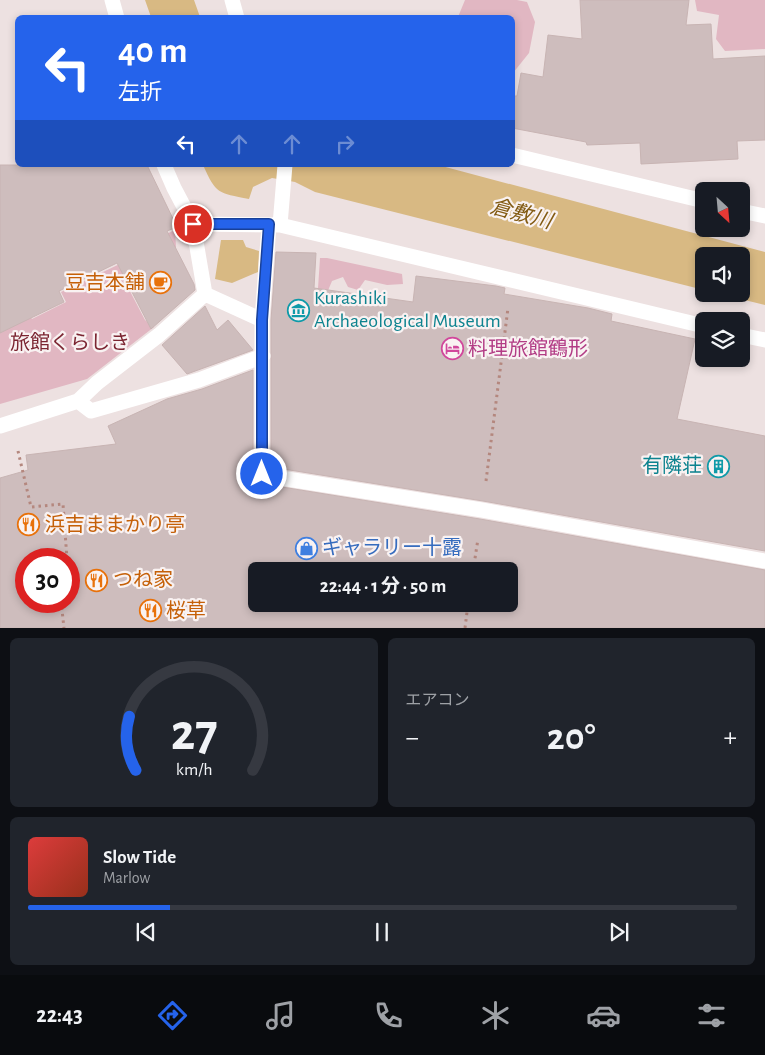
<!DOCTYPE html>
<html lang="ja">
<head>
<meta charset="utf-8">
<style>
	body { margin:0; font-family:"Alegreya Sans","Noto Sans JP",sans-serif; background:#20242c; color:#f1f3f6; height:100vh; display:flex; flex-direction:column; font-size:19px; white-space:nowrap }
	* { box-sizing:border-box; margin:0 }
	p { font-size:16px; color:#9ea1a6 }
	.icon { flex:none; width:28px; height:28px; fill:none; stroke:currentColor; stroke-width:2; stroke-linecap:round; stroke-linejoin:round }
	.map { position:relative; height:628px; overflow:hidden }
	.panel { display:flex; flex-direction:column; gap:10px; padding:10px; background:#0d0f14; flex:1 }
	.panel>* { flex:none }
	.top-card { position:absolute; left:15px; top:15px; width:500px; height:152px; border-radius:8px; box-shadow:0 2px 8px #0003; background:#2563eb; color:#fff; overflow:hidden }
	.needle { width:32px; rotate:154deg }
	.buttons { position:absolute; left:695px; top:182px; display:grid; gap:10px }
	.buttons a { display:grid; place-items:center; width:55px; height:55px; border-radius:8px; background:#171b24; box-shadow:0 2px 8px #0003; font-size:25px }
	.speed { position:absolute; left:15px; top:548px; display:flex; gap:10px; font-size:25px; font-weight:700; text-align:center }
	.speed>* { display:grid; place-content:center; width:65px; height:65px; border-radius:50%; background:#171b24; box-shadow:0 2px 8px #0003; line-height:1 }
	.speed .limit { border:8px solid #d22; background:#fff; color:#111 }
	.pin { position:absolute; display:grid; place-items:center; width:42px; height:42px; color:#fff; margin:-21px; border:2px solid #fff; border-radius:50%; box-shadow:0 1px 5px #0007 }
	.me { position:absolute; width:55px; margin:-28px; rotate:0deg; stroke-linejoin:round; filter:drop-shadow(0 0 4px #0008) }
	.turn { display:flex; align-items:center; gap:18px; height:105px; padding:0 20px; font-size:22px }
	.turn .icon { width:65px; height:65px; stroke-width:2.5 }
	.turn b { display:block; font-size:35px; line-height:42px }
	.lanes { display:flex; align-items:center; height:48px; padding:0 20px; background:#0003; justify-content:center; gap:25px; direction:ltr }
	.lanes .off { opacity:.35 }
	.big { font-size:38px; font-weight:700; line-height:1.1 }
	.panel .tile { flex:1; display:flex; flex-direction:column; justify-content:center; gap:8px; min-width:0; padding:0 18px; border-radius:8px; background:#20242c }
	.panel .dial { align-items:center; gap:0 }
	.dial svg { height:130px; overflow:visible; fill:none; stroke:#363941; stroke-width:7; stroke-linecap:round; text-anchor:middle }
	.dial text { fill:#f1f3f6; stroke:none }
	.song { display:flex; align-items:center; gap:15px }
	.cover { width:60px; height:60px; border-radius:8px; background:linear-gradient(135deg,hsl(0 70% 55%),hsl(10 70% 35%)) }
	.played { height:5px; border-radius:2px; background:linear-gradient(90deg,#2563eb 20%,#363941 20%) }
	.keys { display:flex; justify-content:space-around; direction:ltr }
	.heat { display:flex; justify-content:space-between; align-items:center; font-size:28px; direction:ltr }
	.panel .tiles { flex:1; display:grid; gap:10px; grid-template-columns:1fr 1fr }
	.tile:last-child { grid-column:span 2 }
	.trip { position:absolute; left:248px; top:562px; width:270px; height:50px; border-radius:8px; background:#171b24; box-shadow:0 2px 8px #0003; font-weight:700; line-height:50px; text-align:center }
	.menu { display:flex; height:80px; justify-content:space-around; align-items:center; background:#090b0e; color:#9ea1a6 }
	.menu .icon { width:35px; height:35px }
	.menu .active { color:#2563eb }
	.menu b { font-size:22px; color:#f1f3f6 }
	.map>svg:first-child { display:block }
	.green { fill:#e1b7c2 }
	.water { fill:#d8b983 }
	.building { fill:#cebdbd; stroke:#c8b4b3; fill-rule:evenodd }
	.lines { fill:none; stroke-linecap:round; stroke-linejoin:round }
	.path { stroke:#b4877e; stroke-width:3; stroke-dasharray:2.5 4; stroke-linecap:butt }
	.street { stroke:#fff; stroke-width:15 }
	.route-casing { stroke:#184099; stroke-width:12 }
	.route { stroke:#2563eb; stroke-width:9 }
	.labels { text-anchor:middle; dominant-baseline:central; stroke-width:4.5; stroke-linejoin:round; paint-order:stroke }
	.food-label { font-size:20px; fill:#c56008; stroke:#f9f2f2; text-anchor:start }
	.culture-label { font-size:20px; fill:#0d838f; stroke:#f9f2f2; text-anchor:start }
	.park-label { font-size:20px; fill:#7b2531; stroke:#f9f2f2 }
	.hotel-label { font-size:20px; fill:#b23c85; stroke:#f9f2f2; text-anchor:start }
	.shop-label { font-size:20px; fill:#366cbe; stroke:#f9f2f2; text-anchor:start }
	.water-label { font-size:21px; font-style:italic; fill:#835b13; stroke:#f9f2f2 }
</style>
</head>
<body>
<div class="map">
<svg width="765" height="628" viewBox="0 0 765 628">
	<rect width="100%" height="100%" fill="#ede1e1"/>
	<path class="green" d="M465 0H517L527 2 535 22 529 53 513 73V80L512 18 458 17Z
		M695 0H765V49L725 51 716 39 719 15 697 11Z
		M175 230 176 247 122 276 145 320 154 327 87 379 0 404V299L19 295 32 319 66 302 61 292 126 261 123 254Z
		M320 258H327L402 274 403 284 387 285 365 280 358 290 348 287 343 277 332 281 316 319Z"/>
	<path class="water" d="M145 0H194L200 17H151Z
		M203 165H438L765 252V305L720 294H741V256H704V290L315 192 295 182 272 178 253 187 249 199C218 193 216 194 203 165Z
		M221 240H243L246 247 259 251 258 272 232 283 215 279Z"/>
	<path class="building" d="M580 0H689L686 25 711 24 713 59 765 56V140L737 141 738 159 641 164 640 143 587 145 586 142 512 128V96H517L521 73 543 77 548 35 582 39Z
		M0 165H147L177 227 167 231 194 284 195 290 151 329 117 263 59 291 64 302 0 333Z
		M276 252 316 253 314 288 413 302 416 276 496 286 505 288 504 294 588 308 612 314 611 321 695 339 677 419 765 436V551L483 501 271 467V320Z
		M205 306 217 330 228 320 253 350 187 374 162 345Z
		M253 370V475L257 483 480 519 765 570V628H0V478L28 470 26 455 116 444 108 426 167 399 202 389ZM26 559H69V601H26ZM256 571H509V604H256Z"/>
	<g class="lines">
		<path class="path" d="M18 451 31 507 63 504 67 559
			M486 481 508 308
			M473 571 478 539
			M61 601 64 628
			M465 628 468 604"/>
		<path class="street" d="M112 0 117 18
			M232 0 237 18
			M512 155 704 201
			M164 165 174 188 193 224 280 225 704 326
			M741 211 765 216
			M269 225 262 320V475L482 510 765 561
			M280 225 285 165
			M205 294 262 320
			M741 335 765 340
			M78 401 97 383 159 335 205 294 193 224
			M0 426 78 401 91 411 199 380 263 356"/>
	</g>
	<g class="lines">
		<defs>
			<path id="route" d="M193 224H269L262 320V474"/>
		</defs>
		<use href="#route" class="route-casing"/>
		<use href="#route" class="route"/>
	</g>
	<defs>
		<symbol id="cafe-ring" viewBox="-11 -11 22 22"><circle r="9.5" fill="#f9f2f2" stroke="#e8710a" stroke-width="1.5"/><path d="M-5.5-4.5H6V0H3Q3 3.5 0 3.5H-2.5Q-5.5 3.5-5.5 0ZM3-3.2v2h1.7v-2ZM-6 4.5H4V6H-6Z" fill="#e8710a"/></symbol>
		<symbol id="museum-ring" viewBox="-11 -11 22 22"><circle r="9.5" fill="#f9f2f2" stroke="#0f9aa8" stroke-width="1.5"/><path d="M0-6L6-3V-2H-6V-3ZM-5-1h2V3h-2ZM-1-1h2V3h-2ZM3-1h2V3H3ZM-6 4H6V6H-6Z" fill="#0f9aa8"/></symbol>
		<symbol id="hotel-ring" viewBox="-11 -11 22 22"><circle r="9.5" fill="#f9f2f2" stroke="#d1479c" stroke-width="1.5"/><path d="M-6-4.5h1.5V1H6V5H4.5V3h-9V5H-6ZM-4 0a1.8 1.8 0 1 1 3.6 0ZM.5 0V-2.5h3Q6-2.5 6 0Z" fill="#d1479c"/></symbol>
		<symbol id="building-ring" viewBox="-11 -11 22 22"><circle r="9.5" fill="#f9f2f2" stroke="#0f9aa8" stroke-width="1.5"/><path d="M-4-6H4V6H1V3H-1V6H-4ZM-2.5-4.3h1.7v1.8h-1.7ZM.8-4.3h1.7v1.8H.8ZM-2.5-1h1.7V.8h-1.7ZM.8-1h1.7V.8H.8Z" fill="#0f9aa8"/></symbol>
		<symbol id="restaurant-ring" viewBox="-11 -11 22 22"><circle r="9.5" fill="#f9f2f2" stroke="#e8710a" stroke-width="1.5"/><path d="M-5-6h1v4h1v-4h1v4h1v-4h1v5L-1.5 .5V6h-2V.5L-5-1ZM5-6V6H3V1.5H1.5Q1.5-4 5-6Z" fill="#e8710a"/></symbol>
		<symbol id="shop-ring" viewBox="-11 -11 22 22"><circle r="9.5" fill="#f9f2f2" stroke="#3f7fe0" stroke-width="1.5"/><path d="M-5-2.5h2.3a2.7 3.5 0 0 1 5.4 0H5L5.5 6h-11ZM-1.5-2.5h3a1.5 2.3 0 0 0-3 0Z" fill="#3f7fe0"/></symbol>
	</defs>
	<g fill-rule="evenodd">
		<use href="#cafe-ring" x="148" y="270" width="25" height="25"/>
		<use href="#museum-ring" x="286" y="298" width="25" height="25"/>
		<use href="#hotel-ring" x="440" y="336" width="25" height="25"/>
		<use href="#building-ring" x="706" y="454" width="25" height="25"/>
		<use href="#restaurant-ring" x="16" y="512" width="25" height="25"/>
		<use href="#shop-ring" x="294" y="536" width="25" height="25"/>
		<use href="#restaurant-ring" x="84" y="568" width="25" height="25"/>
		<use href="#restaurant-ring" x="138" y="598" width="25" height="25"/>
	</g>
	<g class="labels">
		<g class="food-label">
			<text x="145" y="283" text-anchor="end">豆吉本舗</text>
			<text x="45" y="525">浜吉ままかり亭</text>
			<text x="113" y="580">つね家</text>
			<text x="166" y="611">桜草</text>
		</g>
		<g class="culture-label">
			<text x="314" y="298">Kurashiki<tspan x="314" dy="23">Archaeological Museum</tspan></text>
			<text x="702" y="466" text-anchor="end">有隣荘</text>
		</g>
		<g class="park-label">
			<text x="70" y="343">旅館くらしき</text>
		</g>
		<g class="hotel-label">
			<text x="468" y="349">料理旅館鶴形</text>
		</g>
		<g class="shop-label">
			<text x="322" y="548">ギャラリー十露</text>
		</g>
		<g class="water-label">
			<text transform="translate(521 214) rotate(15)">倉敷川</text>
		</g>
	</g>
</svg>
<div class="buttons">
<a><svg class="needle" viewBox="-14 -14 28 28"><path d="M0-13l5 13h-10z" fill="#e53935"/><path d="M0 13l5-13h-10z" fill="#9ea1a6"/></svg></a>
<a><svg class="icon" aria-label="sound" viewBox="0 0 24 24"><path d="M4 9h4l5-4v14l-5-4H4zM17 9q2 3 0 6"/></svg></a>
<a><svg class="icon" aria-label="layers" viewBox="0 0 24 24"><path d="M12 4l9 5-9 5-9-5zM3 14l9 5 9-5"/></svg></a>
</div>
<div class="speed"><div class="limit">30</div></div>
<div class="pin" style="left:193px;top:224px;background:#d93025"><svg class="icon" aria-label="arrive" viewBox="0 0 24 24"><path d="M6 21V4h12l-3 4 3 4H6"/></svg></div>
<svg class="me" style="left:262px;top:474px" viewBox="-20 -20 40 40"><circle r="17" fill="#2563eb" stroke="#fff" stroke-width="3"/><path d="M0-11L8 9 0 5-8 9z" fill="#fff"/></svg>
<div class="trip">22:44 · 1 分 · 50 m</div>
<div class="top-card">
<div class="turn"><svg class="icon" aria-label="left" viewBox="0 0 24 24"><path d="M17 20v-9H6M10 6l-5 5 5 5"/></svg><div><b>40 m</b>左折</div></div>
<div class="lanes"><svg class="icon" aria-label="left" viewBox="0 0 24 24"><path d="M17 20v-9H6M10 6l-5 5 5 5"/></svg><svg class="icon off" aria-label="ahead" viewBox="0 0 24 24"><path d="M12 20V5M6 11l6-6 6 6"/></svg><svg class="icon off" aria-label="ahead" viewBox="0 0 24 24"><path d="M12 20V5M6 11l6-6 6 6"/></svg><svg class="icon off" aria-label="right" viewBox="0 0 24 24"><path d="M7 20v-9h11M14 6l5 5-5 5"/></svg></div>
</div>
</div>
<section class="panel">
<div class="tiles">
<div class="tile dial"><svg viewBox="0 0 100 80">
<path d="M14 69A42 42 0 1 1 86 69"/>
<path d="M14 69A42 42 0 0 1 10 36" stroke="#2563eb"/>
<text x="50" y="56" font-size="32" font-weight="700">27</text>
<text x="50" y="72" font-size="11">km/h</text>
</svg></div>
<div class="tile"><p>エアコン</p>
<div class="heat"><a>−</a><b class="big">20°</b><a>+</a></div>
</div>
<div class="tile">
<div class="song"><i class="cover"></i><div><b>Slow Tide</b><p>Marlow</p></div></div>
<div class="played"></div>
<div class="keys"><svg class="icon" aria-label="previous" viewBox="0 0 24 24"><path d="M18 5L8 12l10 7zM5 5v14"/></svg><svg class="icon" aria-label="pause" viewBox="0 0 24 24"><path d="M8 5v14M16 5v14"/></svg><svg class="icon" aria-label="next" viewBox="0 0 24 24"><path d="M6 5l10 7-10 7zM19 5v14"/></svg></div>
</div>
</div>
</section>
<nav class="menu">
<b>22:43</b>
<svg class="icon active" aria-label="directions" viewBox="0 0 24 24"><path d="M12 3l9 9-9 9-9-9zM9 14v-3h6M13 9l2 2-2 2"/></svg>
<svg class="icon" aria-label="music" viewBox="0 0 24 24"><path d="M9 18V5l10-2v13"/><circle cx="6" cy="18" r="3"/><circle cx="16" cy="16" r="3"/></svg>
<svg class="icon" aria-label="phone" viewBox="0 0 24 24"><path d="M5 4h4l2 5-3 2q2 4 5 5l2-3 5 2v4C11 20 4 13 5 4z"/></svg>
<svg class="icon" aria-label="climate" viewBox="0 0 24 24"><path d="M12 3v18M4 7l16 10M4 17L20 7"/></svg>
<svg class="icon" aria-label="car" viewBox="0 0 24 24"><path d="M5 17H2v-5l4-1 3-4h7l3 4 3 1v5h-3M9 17h6M6 11h13"/><circle cx="7" cy="17" r="2"/><circle cx="17" cy="17" r="2"/></svg>
<svg class="icon" aria-label="filters" viewBox="0 0 24 24"><path d="M4 7h16M4 17h16"/><circle cx="9" cy="7" r="2"/><circle cx="15" cy="17" r="2"/></svg>
</nav>
</body>
</html>
